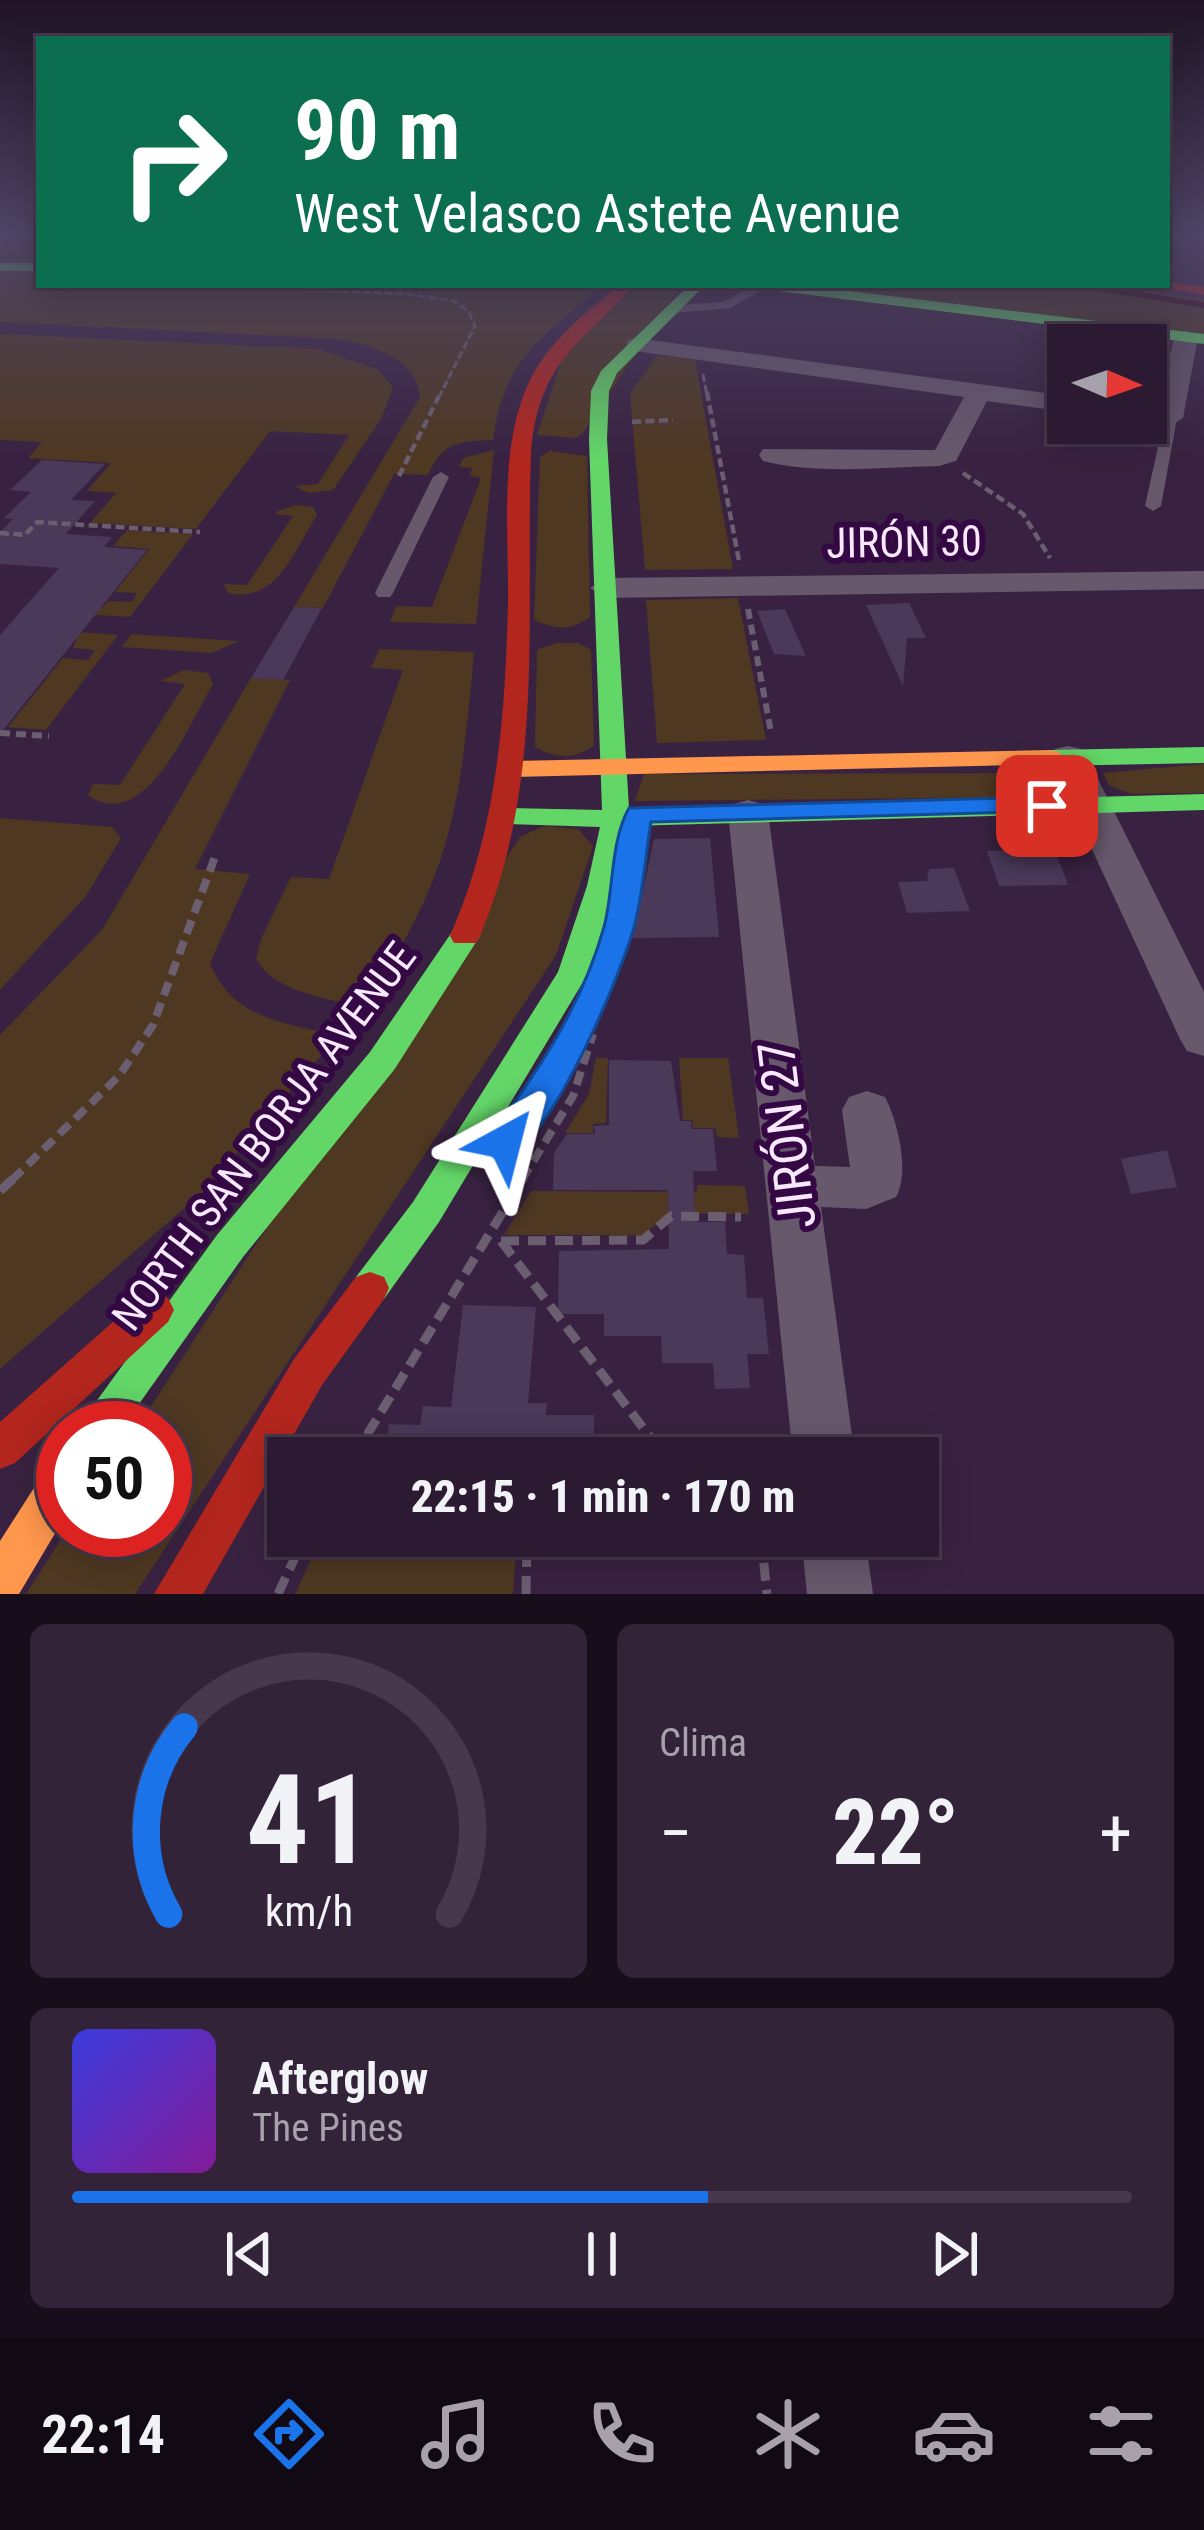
<!DOCTYPE html>
<html lang="es">
<head>
<meta charset="utf-8">
<style>
	body { margin:0; font-family:"Roboto Condensed",sans-serif; background:#332339; color:#f1f3f6; height:100vh; display:flex; flex-direction:column; font-size:45px; white-space:nowrap }
	* { box-sizing:border-box; margin:0 }
	p { font-size:39px; color:#a6a1ab }
	.icon { flex:none; width:66px; height:66px; fill:none; stroke:currentColor; stroke-width:2; stroke-linecap:round; stroke-linejoin:round }
	.map { position:relative; height:1594px; overflow:hidden }
	.sheet { display:flex; flex-direction:column; gap:30px; padding:30px; background:#180e1b; flex:1 }
	.sheet>* { flex:none }
	.hud { position:absolute; left:36px; top:36px; width:1134px; height:252px; border-radius:0px; box-shadow:0 6px 30px #0003,0 0 0 3px #47384d; background:#0b6e4f; color:#fff; overflow:hidden }
	.needle { width:78px; rotate:92deg }
	.tools { position:absolute; left:1047px; top:324px; display:grid; gap:24px }
	.tools a { display:grid; place-items:center; width:120px; height:120px; border-radius:0px; background:#2b1a31; box-shadow:0 6px 30px #0003,0 0 0 3px #47384d; font-size:60px }
	.speed { position:absolute; left:36px; top:1401px; display:flex; gap:24px; font-size:60px; font-weight:700; text-align:center }
	.speed>* { display:grid; place-content:center; width:156px; height:156px; border-radius:50%; background:#2b1a31; box-shadow:0 6px 30px #0003,0 0 0 3px #47384d; line-height:1 }
	.speed .limit { border:18px solid #d22; background:#fff; color:#111 }
	.pin { position:absolute; display:grid; place-items:center; width:102px; height:102px; color:#fff; margin:-51px; border-radius:24px; box-shadow:0 6px 18px #0006 }
	.me { position:absolute; width:132px; margin:-66px; rotate:38deg; stroke-linejoin:round; filter:drop-shadow(0 0 9px #0008) }
	.turn { display:flex; align-items:center; gap:42px; height:252px; padding:0 60px; font-size:54px }
	.turn .icon { width:156px; height:156px; stroke-width:2.5 }
	.turn b { display:block; font-size:84px; line-height:102px }
	.big { font-size:90px; font-weight:800; line-height:1.1 }
	.sheet .widget { flex:1; display:flex; flex-direction:column; justify-content:center; gap:18px; min-width:0; padding:0 42px; border-radius:18px; background:#332339 }
	.sheet .dial { align-items:center; gap:0 }
	.dial svg { height:312px; overflow:visible; fill:none; stroke:#47384d; stroke-width:7; stroke-linecap:round; text-anchor:middle }
	.dial text { fill:#f1f3f6; stroke:none }
	.song { display:flex; align-items:center; gap:36px }
	.cover { width:144px; height:144px; border-radius:18px; background:linear-gradient(135deg,hsl(240 70% 55%),hsl(290 70% 35%)) }
	.played { height:12px; border-radius:6px; background:linear-gradient(90deg,#1a73e8 60%,#47384d 60%) }
	.keys { display:flex; justify-content:space-around; direction:ltr }
	.heat { display:flex; justify-content:space-between; align-items:center; font-size:66px; direction:ltr }
	.sheet .tiles { flex:1; display:grid; gap:30px; grid-template-columns:1fr 1fr }
	.widget:last-child { grid-column:span 2 }
	.trip { position:absolute; left:267px; top:1437px; width:672px; height:120px; border-radius:0px; background:#2b1a31; box-shadow:0 6px 30px #0003,0 0 0 3px #47384d; font-weight:800; line-height:120px; text-align:center }
	.tabs { display:flex; height:192px; justify-content:space-around; align-items:center; background:#110a14; color:#a6a1ab }
	.tabs .icon { width:84px; height:84px }
	.tabs .on { color:#1a73e8 }
	.tabs b { font-size:54px; color:#f1f3f6 }
	.map>svg:first-child { display:block }
	.green { fill:#4e3822 }
	.lines { fill:none; stroke-linecap:round; stroke-linejoin:round }
	.stream { stroke:#37030f; stroke-width:6 }
	.building { fill:#4a3959 }
	.path-far4 { stroke:#6c5e71; stroke-width:3; stroke-dasharray:8 3; stroke-linecap:butt }
	.path-far3 { stroke:#6c5e71; stroke-width:4.5; stroke-dasharray:9 4.5; stroke-linecap:butt }
	.path-far2 { stroke:#6c5e71; stroke-width:6; stroke-dasharray:10 6; stroke-linecap:butt }
	.path-far1 { stroke:#6c5e71; stroke-width:8; stroke-dasharray:14 8; stroke-linecap:butt }
	.path { stroke:#6c5e71; stroke-width:9; stroke-dasharray:18 9; stroke-linecap:butt }
	.lane { fill:#67586c; fill-rule:evenodd }
	.street { fill:#67586c; fill-rule:evenodd }
	.fast { fill:#63d668; fill-rule:evenodd }
	.slow { fill:#ff974d; fill-rule:evenodd }
	.jam { fill:#b3261e; fill-rule:evenodd }
	.route { fill:#1a73e8; stroke:#114b97; stroke-width:3 }
	.labels { text-anchor:middle; dominant-baseline:central; stroke-width:12; stroke-linejoin:round; paint-order:stroke }
	.street-label { font-size:42px; fill:#f7e8fd; stroke:#340943 }
	.near-street-label { font-size:51px; fill:#f7e8fd; stroke:#340943 }
</style>
</head>
<body>
<div class="map">
<svg width="1204" height="1594" viewBox="0 0 1204 1594">
	<rect width="100%" height="100%" fill="#392241"/>
	<path class="green" d="M0 236H39V285H602C543 338 504 356 493 440 458 442 443 441 428 475L394 474 323 608 294 607 420 397C416 357 373 346 339 339L0 322Z
		M639 285H681L583 433 575 438 537 435 564 353Z
		M793 285H1107L1204 299V337Z
		M0 334 318 349 377 369 393 388 381 419 333 490 308 493 295 486 318 484 349 435 270 431 196 529 90 523 116 493 87 491 111 463 28 458 42 442 0 440Z
		M657 355 695 360 733 569 645 570 630 394Z
		M494 450 476 624 390 622 396 606 432 607 481 478 470 476 472 468 459 467 463 458Z
		M550 451 587 456 590 617C571 631 556 630 534 620L540 457Z
		M297 505 313 507 317 515C294 551 277 604 228 593L224 584 247 585 293 516 276 514 278 511Z
		M127 530 193 534 130 617 22 610 28 603 102 608 109 601 132 602 137 593 115 592 149 549 113 546Z
		M738 598 766 740 657 743 646 600Z
		M8 627 118 635 46 730 8 727 63 658 88 660 95 650 73 648 77 639 2 634Z
		M131 634 239 641 212 653 122 647Z
		M556 643H578L591 650 594 745C575 760 556 759 535 747L537 650Z
		M379 649 474 652C460 807 453 876 362 1008 326 997 275 993 256 959L261 939 291 877 329 879 403 670 371 668Z
		M184 670 208 673 213 684C190 722 145 836 88 795L93 784 120 785 185 684 160 681Z
		M251 678 290 680 195 869 250 874 210 963C233 1020 284 1022 338 1036L205 1190 0 1369V1035L102 930Z
		M1204 764V793L1131 794 1109 785 1103 773Z
		M1045 773 1051 787 1038 797 635 801 644 774Z
		M0 818 112 827 121 838 86 896 0 990Z
		M544 826 578 829 593 846 556 955 135 1594H26L67 1530H165V1428H137L520 837Z
		M596 1058H608L606 1123 593 1124V1133H565L589 1094Z
		M679 1058H728L739 1138 717 1137 715 1128H693L692 1120H683Z
		M697 1185 745 1186 749 1214 672 1213 642 1235H504L531 1191 697 1192Z
		M517 1537 513 1594H295L321 1538Z"/>
	<g class="lines">
		<path class="stream" d="M1080 285 1204 305"/>
	</g>
	<path class="building" d="M42 460 105 464 71 500 95 501 66 534 112 537 104 547 147 550 0 734V635L59 568 0 564V532L13 519 4 518 31 492 10 490Z
		M909 603 926 638H907L903 686 866 605Z
		M294 607 322 608 283 680 251 678Z
		M785 609 806 656 774 654 757 611Z
		M710 838 719 937 633 938 654 839Z
		M1055 850 1068 885 999 886 987 851Z
		M954 868 970 911 907 913 898 882 927 881 929 869Z
		M609 1060 671 1061 680 1121H691L692 1129H713L717 1171H693L695 1222H725L727 1254 744 1255 747 1298H763L769 1354H747L750 1388 715 1389 713 1363H662L661 1336H604V1314H558L559 1251 669 1249 668 1190H553L554 1153 567 1134H595L594 1126 609 1125Z
		M1167 1150 1177 1187 1131 1194 1121 1159Z
		M463 1305 536 1307 528 1403H547L546 1415H594V1458H384L389 1424 420 1425 423 1406 451 1407Z"/>
	<g class="lines">
		<path class="path-far4" d="M187 285 406 294 454 301 469 312 475 326 440 395
			M703 374 707 395"/>
		<path class="path-far3" d="M707 392 739 561
			M632 422 673 420
			M963 473 1023 514 1050 558
			M399 476 441 392
			M0 533 25 535 37 522 200 532"/>
		<path class="path-far2" d="M748 609 771 732
			M0 733 49 736"/>
		<path class="path-far1" d="M12 1180 119 1076 153 1025 215 857
			M522 1180 573 1096 593 1034"/>
		<path class="path" d="M0 1191 15 1177
			M501 1241 666 1458
			M501 1241 643 1240 671 1216 741 1217
			M353 1458 524 1177
			M768 1458 771 1432
			M761 1536 767 1594
			M278 1594 305 1536
			M526 1594 527 1536"/>
		<path class="lane" d="M756 285H771L730 308 673 313 667 309 673 305 723 302Z
			M1165 415 1177 418 1161 506 1153 511 1145 506Z
			M441 472 449 477 393 593 390 597H378L375 593 433 477Z"/>
		<path class="street" d="M1186 330 1198 337 1183 418 1170 426 1157 418 1174 337Z
			M635 338 1068 396V412L987 401 956 461 939 466C882 467 820 475 763 461L759 455 763 449 935 450 964 397 627 350V340Z
			M1204 571V589L606 598 590 588 606 578Z
			M1068 746 1081 749 1087 757 1204 992V1056L1187 1051 1180 1039 1049 757 1055 749Z
			M748 800 762 804 768 812 815 1166 850 1167 842 1110 849 1097 867 1091 885 1097C898 1122 910 1172 896 1197L866 1209 821 1207 855 1458H793L728 812 734 804Z
			M801 1536H865L873 1594H807Z"/>
		<path class="fast" d="M0 263H39V271H0Z
			M689 285H705L617 373 609 391 607 439 629 809 1204 794V810L628 826 617 886 589 972 439 1222 384 1299 370 1304 356 1299 351 1288 356 1277 413 1202 558 972 587 886 600 827 508 824 494 816 508 808 602 810 589 439 591 391 601 371Z
			M755 285H799L1204 334V344L762 289Z
			M1204 747V763L1050 766 1037 758 1050 750Z
			M465 926 476 929 480 936 394 1070 243 1257 122 1428H77L217 1235 370 1052 454 929Z"/>
		<path class="slow" d="M1050 750 1059 752 1063 758 1059 764 513 777 500 769 513 761Z
			M63 1460V1520L19 1594H0V1541L48 1466Z"/>
		<path class="jam" d="M1167 282 1204 287V295L1149 285Z
			M619 285H635C579 345 539 362 531 452 525 620 546 777 480 936L476 943H454L450 936C497 829 505 720 508 604 509 533 498 443 531 378 551 339 587 312 619 285Z
			M370 1272 384 1277 389 1288 384 1299 322 1385 203 1594H154L294 1359 356 1277Z
			M154 1293 168 1298 174 1310 168 1322 15 1463 0 1469V1422L140 1298Z"/>
	</g>
	<linearGradient id="sky" x2="0" y2="1"><stop stop-color="#1f1324"/><stop offset="0.51" stop-color="#4e4465"/><stop offset="1" stop-color="#4e4465" stop-opacity="0"/></linearGradient>
	<rect width="1204" height="459" fill="url(#sky)"/>
	<path class="route" d="M1047 797 1061 806 1057 811 651 822C645 858 643 896 633 931 617 983 560 1117 518 1150 510 1156 501 1154 492 1151L487 1142 492 1132C540 1071 583 1003 604 927 614 890 610 842 629 808Z"/>
	<g class="labels">
		<g class="street-label">
			<text transform="translate(904 542) rotate(-1)">JIRÓN 30</text>
			<text transform="translate(264 1136) rotate(-53)">NORTH SAN BORJA AVENUE</text>
		</g>
		<g class="near-street-label">
			<text transform="translate(787 1135) rotate(-97)">JIRÓN 27</text>
		</g>
	</g>
</svg>
<div class="tools">
<a><svg class="needle" viewBox="-14 -14 28 28"><path d="M0-13l5 13h-10z" fill="#e53935"/><path d="M0 13l5-13h-10z" fill="#a6a1ab"/></svg></a>
</div>
<div class="speed"><div class="limit">50</div></div>
<div class="pin" style="left:1047px;top:806px;background:#d93025"><svg class="icon" aria-label="arrive" viewBox="0 0 24 24"><path d="M6 21V4h12l-3 4 3 4H6"/></svg></div>
<svg class="me" style="left:505px;top:1142px" viewBox="-20 -20 40 40"><path d="M0-17L14 15 0 8-14 15z" fill="#1a73e8" stroke="#fff" stroke-width="4"/></svg>
<div class="trip">22:15 · 1 min · 170 m</div>
<div class="hud">
<div class="turn"><svg class="icon" aria-label="right" viewBox="0 0 24 24"><path d="M7 20v-9h11M14 6l5 5-5 5"/></svg><div><b>90 m</b>West Velasco Astete Avenue</div></div>
</div>
</div>
<section class="sheet">
<div class="tiles">
<div class="widget dial"><svg viewBox="0 0 100 80">
<path d="M14 69A42 42 0 1 1 86 69"/>
<path d="M14 69A42 42 0 0 1 18 21" stroke="#1a73e8"/>
<text x="50" y="56" font-size="32" font-weight="700">41</text>
<text x="50" y="72" font-size="11">km/h</text>
</svg></div>
<div class="widget"><p>Clima</p>
<div class="heat"><a>−</a><b class="big">22°</b><a>+</a></div>
</div>
<div class="widget">
<div class="song"><i class="cover"></i><div><b>Afterglow</b><p>The Pines</p></div></div>
<div class="played"></div>
<div class="keys"><svg class="icon" aria-label="previous" viewBox="0 0 24 24"><path d="M18 5L8 12l10 7zM5 5v14"/></svg><svg class="icon" aria-label="pause" viewBox="0 0 24 24"><path d="M8 5v14M16 5v14"/></svg><svg class="icon" aria-label="next" viewBox="0 0 24 24"><path d="M6 5l10 7-10 7zM19 5v14"/></svg></div>
</div>
</div>
</section>
<nav class="tabs">
<b>22:14</b>
<svg class="icon on" aria-label="directions" viewBox="0 0 24 24"><path d="M12 3l9 9-9 9-9-9zM9 14v-3h6M13 9l2 2-2 2"/></svg>
<svg class="icon" aria-label="music" viewBox="0 0 24 24"><path d="M9 18V5l10-2v13"/><circle cx="6" cy="18" r="3"/><circle cx="16" cy="16" r="3"/></svg>
<svg class="icon" aria-label="phone" viewBox="0 0 24 24"><path d="M5 4h4l2 5-3 2q2 4 5 5l2-3 5 2v4C11 20 4 13 5 4z"/></svg>
<svg class="icon" aria-label="climate" viewBox="0 0 24 24"><path d="M12 3v18M4 7l16 10M4 17L20 7"/></svg>
<svg class="icon" aria-label="car" viewBox="0 0 24 24"><path d="M5 17H2v-5l4-1 3-4h7l3 4 3 1v5h-3M9 17h6M6 11h13"/><circle cx="7" cy="17" r="2"/><circle cx="17" cy="17" r="2"/></svg>
<svg class="icon" aria-label="filters" viewBox="0 0 24 24"><path d="M4 7h16M4 17h16"/><circle cx="9" cy="7" r="2"/><circle cx="15" cy="17" r="2"/></svg>
</nav>
</body>
</html>
